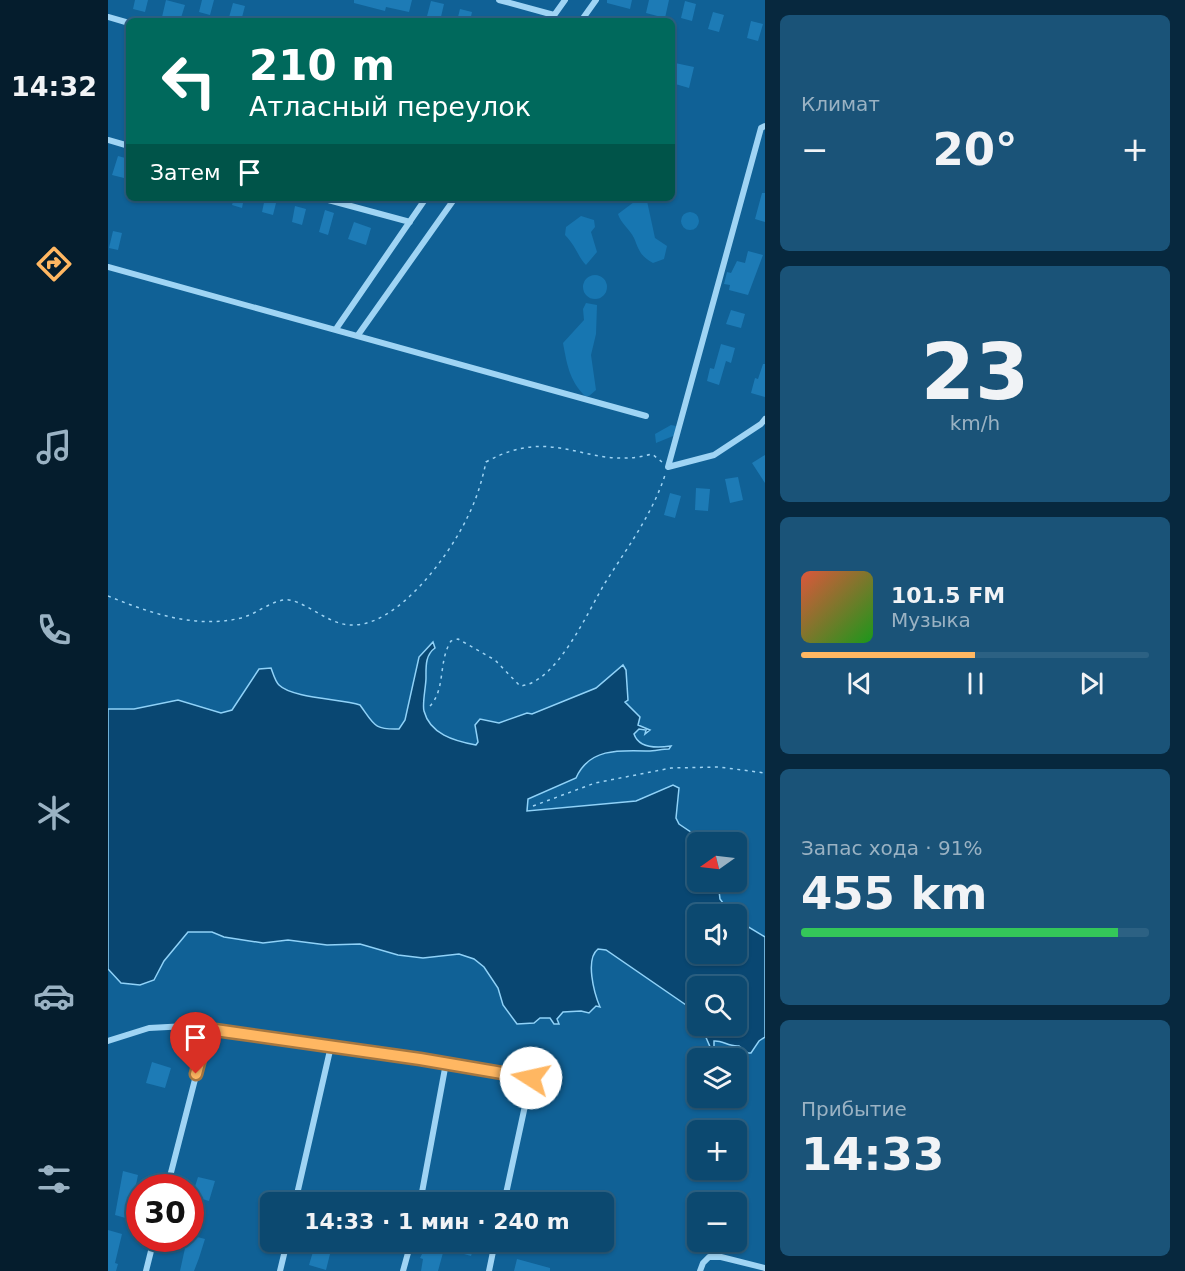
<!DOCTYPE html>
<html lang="ru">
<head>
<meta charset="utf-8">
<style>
	body { margin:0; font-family:"DejaVu Sans",sans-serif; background:#1a5378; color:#f1f3f6; height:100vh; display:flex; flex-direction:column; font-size:22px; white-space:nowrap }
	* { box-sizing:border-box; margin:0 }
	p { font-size:20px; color:#9ab2c3 }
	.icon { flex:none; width:33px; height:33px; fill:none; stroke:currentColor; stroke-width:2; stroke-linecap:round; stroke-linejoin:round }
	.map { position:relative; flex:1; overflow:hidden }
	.sheet { display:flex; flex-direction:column; gap:15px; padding:15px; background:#07283e; width:420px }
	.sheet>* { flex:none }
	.guide { position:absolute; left:18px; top:18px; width:549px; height:183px; border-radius:9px; box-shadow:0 2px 4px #0004,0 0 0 2px #2c6183; background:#00695c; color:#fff; overflow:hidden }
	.needle { width:39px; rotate:256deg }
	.controls { position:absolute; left:579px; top:832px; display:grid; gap:12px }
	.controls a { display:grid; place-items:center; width:60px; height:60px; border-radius:9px; background:#0c4970; box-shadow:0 2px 4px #0004,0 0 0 2px #2c6183; font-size:30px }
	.speed { position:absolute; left:18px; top:1174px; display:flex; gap:12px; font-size:30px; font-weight:700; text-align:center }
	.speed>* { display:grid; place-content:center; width:78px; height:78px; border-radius:50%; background:#0c4970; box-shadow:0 2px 4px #0004,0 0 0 2px #2c6183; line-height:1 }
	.speed .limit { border:9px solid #d22; background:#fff; color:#111 }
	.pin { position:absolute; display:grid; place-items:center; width:51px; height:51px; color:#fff; margin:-62px -26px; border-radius:50% 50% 50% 0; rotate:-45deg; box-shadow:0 0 6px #0007 }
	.pin .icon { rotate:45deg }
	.me { position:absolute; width:66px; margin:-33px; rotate:280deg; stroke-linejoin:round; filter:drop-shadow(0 0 4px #0008) }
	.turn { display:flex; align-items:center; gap:21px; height:126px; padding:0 24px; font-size:27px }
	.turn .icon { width:78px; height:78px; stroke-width:2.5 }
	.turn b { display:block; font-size:42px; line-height:51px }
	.then { display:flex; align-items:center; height:57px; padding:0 24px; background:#0003; gap:12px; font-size:22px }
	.big { font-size:45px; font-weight:800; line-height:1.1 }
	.sheet .widget { flex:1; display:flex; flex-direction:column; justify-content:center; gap:9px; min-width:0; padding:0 21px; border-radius:9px; background:#1a5378 }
	.sheet .dial { align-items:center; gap:0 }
	.dial b { font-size:78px; line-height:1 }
	.song { display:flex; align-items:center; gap:18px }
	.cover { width:72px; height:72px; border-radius:9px; background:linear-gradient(135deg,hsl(10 70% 55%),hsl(120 70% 35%)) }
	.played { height:6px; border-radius:3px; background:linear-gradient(90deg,#ffb762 50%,#2c6183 50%) }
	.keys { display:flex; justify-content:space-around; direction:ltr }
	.heat { display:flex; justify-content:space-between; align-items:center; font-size:33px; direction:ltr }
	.charge { height:9px; border-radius:4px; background:linear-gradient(90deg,#34c759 91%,#2c6183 0) }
	.trip { position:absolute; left:152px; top:1192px; width:354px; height:60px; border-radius:9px; background:#0c4970; box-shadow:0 2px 4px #0004,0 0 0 2px #2c6183; font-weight:800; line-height:60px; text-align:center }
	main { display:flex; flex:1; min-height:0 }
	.menu { display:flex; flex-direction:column; width:108px; justify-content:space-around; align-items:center; background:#051d2d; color:#9ab2c3 }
	.menu .icon { width:42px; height:42px }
	.menu .current { color:#ffb762 }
	.menu b { font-size:27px; color:#f1f3f6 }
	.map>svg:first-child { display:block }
	.green { fill:#1776b1 }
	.water { fill:#094772; stroke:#90d2f8; stroke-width:1.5 }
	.building { fill:#1d7bb6 }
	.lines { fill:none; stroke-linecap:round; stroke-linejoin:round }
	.path { stroke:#9fd4f4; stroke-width:1.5; stroke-dasharray:3 4.5; stroke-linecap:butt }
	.minor { stroke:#9fd4f4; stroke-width:6 }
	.route-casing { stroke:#a67740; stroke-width:15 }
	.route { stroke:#ffb762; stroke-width:10 }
</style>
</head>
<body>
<main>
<nav class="menu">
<b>14:32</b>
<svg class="icon current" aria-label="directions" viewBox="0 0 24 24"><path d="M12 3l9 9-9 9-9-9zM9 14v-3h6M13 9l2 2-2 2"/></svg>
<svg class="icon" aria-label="music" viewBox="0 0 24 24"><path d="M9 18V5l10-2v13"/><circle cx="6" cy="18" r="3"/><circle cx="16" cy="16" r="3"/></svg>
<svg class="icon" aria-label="phone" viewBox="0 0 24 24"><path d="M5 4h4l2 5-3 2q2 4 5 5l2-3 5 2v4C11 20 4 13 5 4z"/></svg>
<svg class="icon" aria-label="climate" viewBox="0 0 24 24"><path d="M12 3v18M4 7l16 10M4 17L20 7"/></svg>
<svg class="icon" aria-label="car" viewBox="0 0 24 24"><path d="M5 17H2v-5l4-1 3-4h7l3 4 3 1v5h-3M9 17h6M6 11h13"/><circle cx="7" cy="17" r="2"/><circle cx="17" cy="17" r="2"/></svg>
<svg class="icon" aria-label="filters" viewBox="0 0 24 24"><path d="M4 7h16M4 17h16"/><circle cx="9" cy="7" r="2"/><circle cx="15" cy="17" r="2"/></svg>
</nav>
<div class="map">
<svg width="657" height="1271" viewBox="0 0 657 1271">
	<rect width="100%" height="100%" fill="#106196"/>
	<path class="green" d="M530 199 539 201 547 238 559 246 556 259 545 263C532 256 531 250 526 238 521 228 513 224 510 214Z
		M573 221a9 9 0 1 1 18 0a9 9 0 1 1-18 0Z
		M473 216 486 220 487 227 483 232 489 252 478 265C470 257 468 246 457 235L458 227Z
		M475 287a12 12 0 1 1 24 0a12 12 0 1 1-24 0Z
		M478 303 489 305 488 334 483 355 488 390 481 396H477C461 380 459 364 455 343L476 320 475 309Z
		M563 425 568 426 570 434 548 443 547 434Z"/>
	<path class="water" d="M325 642 327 648C317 655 318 667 318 678 318 686 314 704 316 711 322 734 346 741 368 745L370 742 367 725 372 719 391 723 419 713 424 714 488 688 515 665 518 670 520 700 517 702 532 717 530 725 542 730 537 734 538 730 531 729 526 734C531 749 550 748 563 746L561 749C554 749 547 751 540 751 512 750 481 748 468 778L420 799 419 811 528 801 565 785 571 788 568 818 571 824 599 843H590V882H610L612 899 624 915H590V954H628L629 920 657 937V1037L651 1041 643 1053H640L631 1046C621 1047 614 1040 606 1041V1049H603L593 1026H628V987H590L589 1020 578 1005 498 950 490 949C477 959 486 993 492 1007L488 1006 481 1013 473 1011 455 1012 449 1019 451 1024H446L442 1018H432L426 1023 409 1024 395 1005 390 988 376 967 366 959 351 954 315 958 290 955 252 944 219 945 180 940 155 943 116 937 104 932H80L56 961 46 980 32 985 13 983 0 969V709H26L70 700 113 713 124 710 151 669 163 668C165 673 167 681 171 685 184 698 233 699 252 705 266 724 265 730 291 729L297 720 311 657Z"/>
	<path class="building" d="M27 0H40L37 12 25 9Z
		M58 0 77 5 72 21 54 17Z
		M94 0H106L102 15 91 12Z
		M246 0H304L301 12 278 7 277 11 246 3Z
		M499 0H524L522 9 499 3Z
		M541 0H561L557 18 538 13Z
		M323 1 336 4 332 21 318 20Z
		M577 1 588 4 584 21 573 18Z
		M125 3 137 6 133 21H120Z
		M352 9 364 12 362 21H349Z
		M605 12 616 15 611 32 600 29Z
		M643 21 655 24 650 41 639 38Z
		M567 63 586 67 581 88 564 83Z
		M10 156 21 159 16 178 4 175Z
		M654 193H657V222L647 219Z
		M126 198H136L134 208 124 205Z
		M157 198 169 199 165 215 154 212Z
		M187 206 198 209 194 225 184 222Z
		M217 210 226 213 220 235 211 232Z
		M246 222 263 228 258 245 240 239Z
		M5 231 14 233 10 250 1 248Z
		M640 251 655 255 640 295 621 290 622 285 616 284 619 272 623 273 629 261 637 263Z
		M623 310 637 314 633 328 618 324Z
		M613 344 627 348 623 363 618 361 611 385 599 381 602 368 606 369Z
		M655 364H657V397L643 393 647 378 650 379Z
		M657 455V483L644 463Z
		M630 477 635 500 622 503 617 479Z
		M588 488 602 489 600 511 587 510Z
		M562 493 573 496 567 518 556 515Z
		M44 1062 63 1068 57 1088 38 1083Z
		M15 1171 30 1175 21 1219 7 1215Z
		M90 1177 107 1181 101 1201 84 1196Z
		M0 1230 14 1234 7 1263 10 1264 8 1271H0Z
		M82 1235 97 1239 91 1258 86 1271H72L79 1239H82Z
		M352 1242 367 1244 363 1256 349 1252Z
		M319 1244 336 1249 330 1271H313L315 1259 312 1258Z
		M207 1245 223 1250 218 1270 201 1265Z
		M409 1259 442 1268V1271H406Z"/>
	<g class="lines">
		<path class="path" d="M0 596C42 613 87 629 133 618 148 614 160 603 175 600 194 597 219 625 243 625 289 627 341 556 359 518 368 501 374 481 378 462 448 423 480 472 544 454L554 462
			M322 706C338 689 330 661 343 641L350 639 387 660 412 686C449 683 480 611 497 583 519 548 544 515 557 475
			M425 806 487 783 563 768 611 767 657 773"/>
		<path class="minor" d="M391 0 446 15
			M0 17 21 23
			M442 21 457 0
			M473 21 488 0
			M657 126 653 128 560 467 606 455 653 424 657 419
			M0 140 21 146
			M213 198 302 222
			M0 267 538 416
			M228 329 318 198
			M250 335 347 198
			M0 1041 41 1028 79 1026 338 1063 312 1203
			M338 1063 423 1078 396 1203
			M59 1188 100 1029
			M187 1203 223 1046
			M38 1271 46 1239
			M172 1271 179 1242
			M295 1271 303 1242
			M381 1271 387 1242
			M592 1271 595 1263 601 1257H613L657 1268"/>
	</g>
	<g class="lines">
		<defs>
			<path id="route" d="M88 1074 100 1029 312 1059 423 1078"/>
		</defs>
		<use href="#route" class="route-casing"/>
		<use href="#route" class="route"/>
	</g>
</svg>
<div class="controls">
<a><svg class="needle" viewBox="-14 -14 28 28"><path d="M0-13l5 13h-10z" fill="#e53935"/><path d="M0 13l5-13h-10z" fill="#9ab2c3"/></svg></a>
<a><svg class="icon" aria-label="sound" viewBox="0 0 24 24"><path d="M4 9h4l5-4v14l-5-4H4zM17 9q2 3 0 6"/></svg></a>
<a><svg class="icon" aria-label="search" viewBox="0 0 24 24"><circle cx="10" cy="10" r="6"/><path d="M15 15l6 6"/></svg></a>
<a><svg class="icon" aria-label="layers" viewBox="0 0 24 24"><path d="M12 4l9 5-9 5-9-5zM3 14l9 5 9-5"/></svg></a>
<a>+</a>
<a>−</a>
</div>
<div class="speed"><div class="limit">30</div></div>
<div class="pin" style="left:88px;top:1074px;background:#d93025"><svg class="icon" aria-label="arrive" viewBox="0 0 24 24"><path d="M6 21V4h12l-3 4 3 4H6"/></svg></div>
<svg class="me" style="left:423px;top:1078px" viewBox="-20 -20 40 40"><circle r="19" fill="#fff"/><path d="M0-13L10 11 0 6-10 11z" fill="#ffb762"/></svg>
<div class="trip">14:33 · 1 мин · 240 m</div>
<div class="guide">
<div class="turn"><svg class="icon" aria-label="left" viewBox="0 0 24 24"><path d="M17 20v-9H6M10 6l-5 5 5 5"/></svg><div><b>210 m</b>Атласный переулок</div></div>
<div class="then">Затем<svg class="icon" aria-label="arrive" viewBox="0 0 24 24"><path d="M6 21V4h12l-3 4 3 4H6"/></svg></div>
</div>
</div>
<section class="sheet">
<div class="widget"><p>Климат</p>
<div class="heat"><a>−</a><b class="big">20°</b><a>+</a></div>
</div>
<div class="widget dial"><b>23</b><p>km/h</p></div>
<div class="widget">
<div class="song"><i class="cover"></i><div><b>101.5 FM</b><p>Музыка</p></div></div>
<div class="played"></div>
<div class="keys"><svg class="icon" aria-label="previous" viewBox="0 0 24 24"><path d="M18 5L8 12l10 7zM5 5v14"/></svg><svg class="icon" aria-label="pause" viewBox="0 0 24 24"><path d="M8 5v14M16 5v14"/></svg><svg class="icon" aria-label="next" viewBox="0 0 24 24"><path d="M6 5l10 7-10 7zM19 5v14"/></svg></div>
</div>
<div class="widget"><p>Запас хода · 91%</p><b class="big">455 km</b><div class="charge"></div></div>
<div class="widget"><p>Прибытие</p><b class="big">14:33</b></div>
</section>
</main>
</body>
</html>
